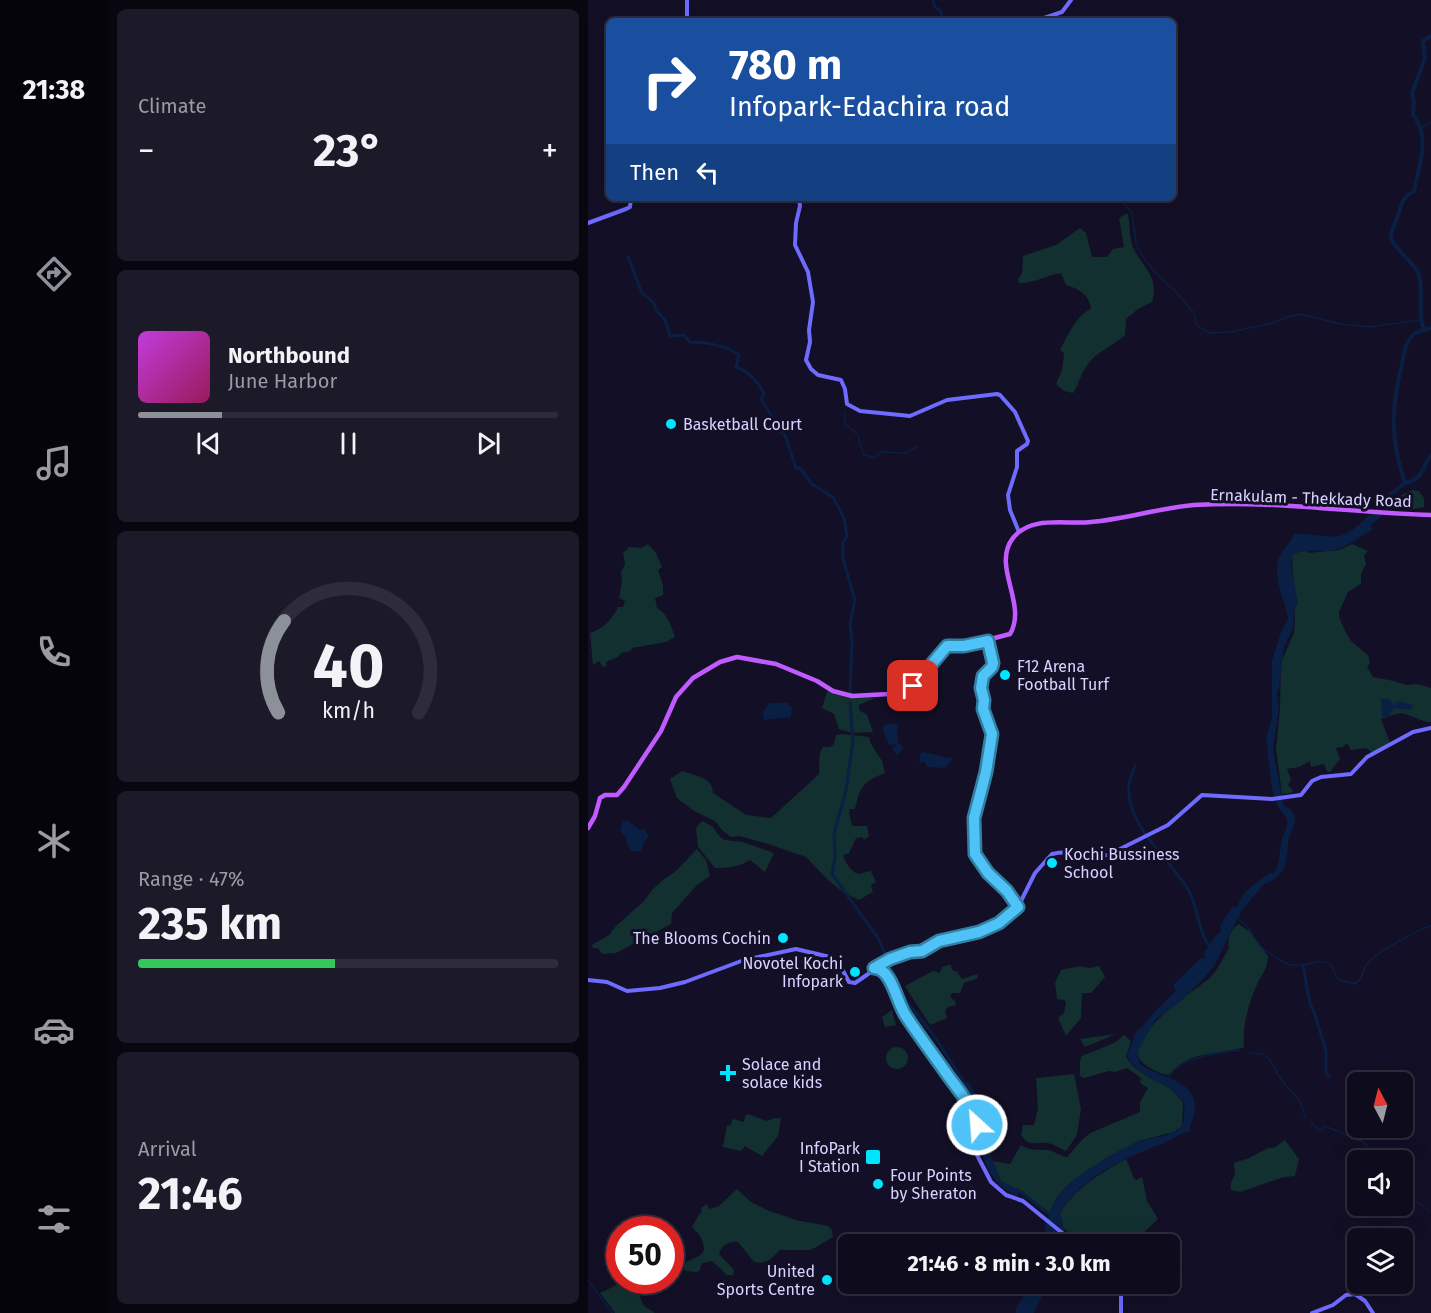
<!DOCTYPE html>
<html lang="en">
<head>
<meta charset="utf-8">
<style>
	body { margin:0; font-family:"Fira Sans",sans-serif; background:#1c1929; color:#f1f3f6; height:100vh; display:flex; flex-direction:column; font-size:22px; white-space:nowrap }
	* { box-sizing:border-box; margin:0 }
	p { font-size:20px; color:#9b9ba3 }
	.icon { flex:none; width:33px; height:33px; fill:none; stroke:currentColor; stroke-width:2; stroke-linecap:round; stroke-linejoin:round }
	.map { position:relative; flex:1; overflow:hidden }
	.drawer { display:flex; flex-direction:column; gap:9px; padding:9px; background:#08060f; width:480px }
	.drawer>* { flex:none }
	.top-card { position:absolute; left:18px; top:18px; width:570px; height:183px; border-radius:9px; box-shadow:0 6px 24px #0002,0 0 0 2px #2e2b3b; background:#1a4fa0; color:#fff; overflow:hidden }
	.needle { width:39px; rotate:353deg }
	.fabs { position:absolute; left:759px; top:1072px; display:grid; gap:12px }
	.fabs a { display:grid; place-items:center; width:66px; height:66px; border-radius:9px; background:#0e0b1c; box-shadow:0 6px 24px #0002,0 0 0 2px #2e2b3b; font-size:30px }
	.speed { position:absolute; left:18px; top:1216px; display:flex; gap:12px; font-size:30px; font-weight:700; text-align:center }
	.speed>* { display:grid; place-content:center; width:78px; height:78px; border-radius:50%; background:#0e0b1c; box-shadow:0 6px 24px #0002,0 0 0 2px #2e2b3b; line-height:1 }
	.speed .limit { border:9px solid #d22; background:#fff; color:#111 }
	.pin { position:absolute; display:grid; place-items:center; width:51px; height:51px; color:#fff; margin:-26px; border-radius:12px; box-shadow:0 3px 9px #0006 }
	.me { position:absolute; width:66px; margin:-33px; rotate:334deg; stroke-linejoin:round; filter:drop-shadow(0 0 4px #0008) }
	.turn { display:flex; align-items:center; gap:21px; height:126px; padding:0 24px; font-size:27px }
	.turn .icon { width:78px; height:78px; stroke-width:2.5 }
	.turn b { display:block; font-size:42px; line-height:51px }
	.then { display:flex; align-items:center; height:57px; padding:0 24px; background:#0003; gap:12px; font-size:22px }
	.big { font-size:45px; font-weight:700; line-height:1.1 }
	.drawer .widget { flex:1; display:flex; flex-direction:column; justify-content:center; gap:9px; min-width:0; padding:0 21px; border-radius:9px; background:#1c1929 }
	.drawer .dial { align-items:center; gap:0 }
	.dial svg { height:156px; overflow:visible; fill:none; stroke:#2e2b3b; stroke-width:7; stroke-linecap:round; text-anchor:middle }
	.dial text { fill:#f1f3f6; stroke:none }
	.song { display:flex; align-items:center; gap:18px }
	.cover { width:72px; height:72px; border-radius:9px; background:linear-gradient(135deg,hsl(290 70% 55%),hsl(330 70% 35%)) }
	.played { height:6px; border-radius:3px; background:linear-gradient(90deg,#8c9099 20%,#2e2b3b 20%) }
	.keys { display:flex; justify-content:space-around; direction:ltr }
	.heat { display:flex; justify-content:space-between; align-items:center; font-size:33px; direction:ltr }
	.charge { height:9px; border-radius:4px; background:linear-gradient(90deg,#34c759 47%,#2e2b3b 0) }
	.trip { position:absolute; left:250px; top:1234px; width:342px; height:60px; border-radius:9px; background:#0e0b1c; box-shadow:0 6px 24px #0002,0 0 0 2px #2e2b3b; font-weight:700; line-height:60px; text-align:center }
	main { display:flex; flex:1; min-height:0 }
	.tabs { display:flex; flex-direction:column; width:108px; justify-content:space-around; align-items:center; background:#06040b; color:#9b9ba3 }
	.tabs .icon { width:42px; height:42px }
	.tabs .selected { color:#8c9099 }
	.tabs b { font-size:27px; color:#f1f3f6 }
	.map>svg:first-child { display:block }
	.green { fill:#12302f }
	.water { fill:#0a1f44 }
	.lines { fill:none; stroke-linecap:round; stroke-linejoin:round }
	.stream { stroke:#0a1f44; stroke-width:1.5 }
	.canal { stroke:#0a1f44; stroke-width:3 }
	.river { stroke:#0a1f44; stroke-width:4 }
	.secondary { stroke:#6f6bff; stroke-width:4 }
	.primary { stroke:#c25bff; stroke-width:4.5 }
	.route-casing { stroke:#337fa1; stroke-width:15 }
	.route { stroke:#4fc3f7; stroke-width:10 }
	.poi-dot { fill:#00e5ff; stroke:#130f26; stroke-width:2 }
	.labels { text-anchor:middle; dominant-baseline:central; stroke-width:6; stroke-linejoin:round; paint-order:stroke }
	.poi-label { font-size:16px; fill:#d9d4ff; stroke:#130f26; text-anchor:start }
	.street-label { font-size:16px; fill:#d9d4ff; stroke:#130f26 }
</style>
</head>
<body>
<main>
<nav class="tabs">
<b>21:38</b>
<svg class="icon selected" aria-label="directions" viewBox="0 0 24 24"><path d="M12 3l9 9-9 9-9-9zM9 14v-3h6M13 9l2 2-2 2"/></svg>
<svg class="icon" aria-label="music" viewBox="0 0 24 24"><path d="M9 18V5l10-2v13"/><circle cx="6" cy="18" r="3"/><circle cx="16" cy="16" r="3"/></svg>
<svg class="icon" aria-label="phone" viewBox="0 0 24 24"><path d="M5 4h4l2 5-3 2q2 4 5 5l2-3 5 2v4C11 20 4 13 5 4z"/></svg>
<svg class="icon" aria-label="climate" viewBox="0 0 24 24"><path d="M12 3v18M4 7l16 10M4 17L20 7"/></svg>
<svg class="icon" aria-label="car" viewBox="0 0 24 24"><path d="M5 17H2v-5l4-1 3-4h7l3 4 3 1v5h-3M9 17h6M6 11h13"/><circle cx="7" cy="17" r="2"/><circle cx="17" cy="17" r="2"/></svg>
<svg class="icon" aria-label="filters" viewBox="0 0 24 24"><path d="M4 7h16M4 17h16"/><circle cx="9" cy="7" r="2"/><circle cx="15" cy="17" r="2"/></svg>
</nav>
<section class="drawer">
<div class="widget"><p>Climate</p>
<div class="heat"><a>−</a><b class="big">23°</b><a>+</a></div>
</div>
<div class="widget">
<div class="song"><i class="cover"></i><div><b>Northbound</b><p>June Harbor</p></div></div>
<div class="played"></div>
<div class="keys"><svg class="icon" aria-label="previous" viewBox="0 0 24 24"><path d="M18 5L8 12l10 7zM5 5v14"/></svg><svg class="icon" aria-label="pause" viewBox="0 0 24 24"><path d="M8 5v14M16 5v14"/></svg><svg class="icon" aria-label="next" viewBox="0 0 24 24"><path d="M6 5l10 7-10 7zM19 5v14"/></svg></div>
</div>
<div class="widget dial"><svg viewBox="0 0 100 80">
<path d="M14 69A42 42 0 1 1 86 69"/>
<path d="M14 69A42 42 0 0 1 17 22" stroke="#8c9099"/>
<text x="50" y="56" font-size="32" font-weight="700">40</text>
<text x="50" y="72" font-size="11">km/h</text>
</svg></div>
<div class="widget"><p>Range · 47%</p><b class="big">235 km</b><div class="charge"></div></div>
<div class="widget"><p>Arrival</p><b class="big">21:46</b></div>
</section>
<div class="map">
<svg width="843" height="1313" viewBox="0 0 843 1313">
	<rect width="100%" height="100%" fill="#130f26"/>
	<path class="green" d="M537 214H540C542 225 541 236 545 247 554 268 572 276 564 302L550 309 538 319 537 335C526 346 509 351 500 364 493 373 491 384 485 393L476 391 468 384 474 370 476 353 472 350C479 337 489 314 503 309 501 294 491 289 478 285L473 273C459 275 445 284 431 283L430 280 434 273 435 256 468 245 492 228 498 233 504 257H519L525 249 536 247 531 218Z
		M825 490 831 491 836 498V507L821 510 801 506C807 498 816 493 825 490Z
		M60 544 68 553 74 567 70 570 75 585V595L67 598 69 608C80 614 83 626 87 637L78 642 44 648 43 651 33 653 30 657 18 662 19 666 15 667 11 661 5 665 2 633C16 628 24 620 30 607H35L37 601 31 598 34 582 33 572 37 564 35 553 41 547 53 548Z
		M764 544 780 551 776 555 778 564 773 574V584L760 592 751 612V617L758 633 763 641 780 655 782 663 779 667 785 677 806 681 818 685 830 684 843 688V722C832 723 819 710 808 714 803 715 800 718 793 719L802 743 785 753 778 748 763 750 759 743 755 747 748 748 752 759 742 772 739 771 736 764 723 767 722 761 711 767 699 769 703 780 700 785 705 790 704 793 694 794 688 749 692 709 693 662 706 633 707 619 704 555 706 552 718 550 720 553 751 550Z
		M240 689 287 698 271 705V710L279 715 285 732 264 733 251 729 246 714 234 708Z
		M255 734 281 737 283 744 294 761 297 773C276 781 272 786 267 809H262L261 813 264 826H279L281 836 276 840 274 837 268 838 261 853 255 855C257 862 264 874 272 874 276 873 279 871 283 871L288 882 283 885 285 892 271 900 256 893 240 880 218 857 177 843 151 836 143 837 134 830 127 821 106 811 89 798 82 779 94 771C107 776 125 777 125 793L158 815 183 818 231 774C232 764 229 757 235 747H242L246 744 248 735Z
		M114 821 124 826 132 837 137 840 155 842 186 853 177 872 162 860C151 867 140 868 127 868L110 847 108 828Z
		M109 849 118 860 122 876 109 885 84 913 83 924 28 953 14 954 10 948H5L4 945 21 935 27 927 56 901 64 890 76 879 87 872Z
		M651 924 662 932 680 956C680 967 675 973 670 982 661 1002 654 1025 656 1047 628 1057 603 1048 581 1075 572 1074 563 1069 556 1064 527 1042 606 991 618 981 629 973 635 958 641 948 639 940 643 928 651 924Z
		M360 965H363L364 970 369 972 374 979 389 974 390 978 376 983 372 993H364L362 997 367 1001 368 1005 360 1007 357 1011 359 1018 342 1025 317 986 345 971 352 973 354 967Z
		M492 966 501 968 511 966 517 977 503 993H494L493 1018 478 1036 470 1018 476 1013 478 1003 476 1000 469 999 467 983 473 970Z
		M304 1010 308 1025 297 1027 294 1017Z
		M528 1034 497 1047 492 1039Z
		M536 1035 543 1041 538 1056C546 1073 566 1078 581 1088 586 1092 590 1097 595 1102L594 1126 586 1132 551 1141 518 1158 472 1193 461 1213 431 1190 413 1181 405 1161 422 1164 433 1145C442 1151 448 1149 458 1150 466 1150 471 1156 479 1157L495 1139 502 1133 552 1112V1102L560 1088 552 1083 553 1078 539 1068 527 1072 521 1071 496 1078 492 1076V1061L494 1056 526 1043Z
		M298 1058a11 11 0 1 1 22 0a11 11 0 1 1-22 0Z
		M486 1074 493 1109 489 1135 478 1151C472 1148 466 1144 459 1143 448 1142 441 1147 433 1135L435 1125H446L450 1108 448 1078Z
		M160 1114 179 1121 187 1118H193L190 1136 174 1156 157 1146 153 1151 135 1147 139 1125 142 1126 145 1119 156 1122 157 1116Z
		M697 1140 711 1159 707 1176 696 1177 652 1192 643 1190V1183L647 1174 646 1163 661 1158 680 1148H686Z
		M538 1159 546 1178 548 1180 554 1177 559 1201 570 1219 543 1245H497L475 1228 472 1213C488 1187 512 1174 538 1159Z
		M149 1189 163 1202 179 1210 208 1220 240 1226 244 1230 245 1237 223 1250H192C184 1258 179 1265 166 1262L150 1242C141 1241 134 1245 131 1254L146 1270 145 1275H139L124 1261 114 1263 112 1270 109 1272 97 1271 95 1265C104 1255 123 1259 113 1238 112 1234 107 1231 104 1227L110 1216 114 1212 113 1208 119 1204 121 1209 131 1206Z
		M45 1281 56 1306 67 1313H27L12 1293 31 1284Z"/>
	<path class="water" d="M782 514 795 515 783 525 784 530C771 536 761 547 746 550 732 553 715 547 704 556L703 565 710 604 706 609 705 628 696 647 691 688 689 693 691 709 685 750 696 806 701 808 706 814 707 823 700 840V849L696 869 687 879 676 884 654 910 626 966 615 979 592 1002 567 1020 550 1051 551 1063C568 1078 609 1078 607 1109 606 1117 602 1124 602 1132 592 1132 586 1139 576 1143 537 1158 494 1176 472 1213L479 1241 478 1245H456C456 1228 461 1207 472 1193 485 1176 533 1148 553 1141 565 1137 583 1137 592 1128 598 1121 596 1110 596 1101L580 1087 563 1079 549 1069 542 1062 539 1055 549 1030 552 1029 567 1011 588 991 585 985 613 958 618 959 616 953 625 939 633 931 632 926 644 907 650 906C653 891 670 882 682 873L685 874C694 863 690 851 694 839 696 832 700 828 699 819L690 807 684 789 678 738 684 717V661L693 632 700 619C697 600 684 577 691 558 694 549 703 543 706 534 745 533 750 548 782 514Z
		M793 699H801L806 705 810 701 825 705 822 710 806 708 801 716 794 718Z
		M181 703H199L204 708 203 717 176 720 175 712Z
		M299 724H309L310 743 316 747 309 756 304 748 309 744 301 745 295 731V726Z
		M333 752C344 753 356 758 365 758L357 768 339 767 337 762 331 763Z
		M35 821H40L52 830 56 829 61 837 56 842 53 852 44 851 39 845V839L32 831Z
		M380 1082 400 1112 404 1126 400 1142 402 1154 413 1181 431 1190 430 1196C408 1189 394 1165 393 1142 393 1134 395 1126 393 1119 389 1105 380 1095 372 1083Z
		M443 1284H460L446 1313H428V1308Z"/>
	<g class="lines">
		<path class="stream" d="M834 127 843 123
			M530 198 544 212 548 243 554 255 565 270 590 294 606 313 608 325 622 333 642 332 685 323 702 316 713 314 753 324 782 327 832 320
			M257 412V423L270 435 275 454 287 458 294 452
			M295 452 317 453 329 447
			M650 919C660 924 664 935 671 944 677 952 688 958 697 963 714 971 731 956 742 964 746 968 747 976 751 980L767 984C775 979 774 972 779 964 785 954 831 929 843 926
			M662 1053 675 1054 681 1059 694 1081 711 1100 718 1118
			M581 1078C591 1056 624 1056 645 1050L652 1051
			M723 1122 732 1131 737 1126 775 1142 793 1161
			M814 1185 830 1203 842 1211
			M0 1280 24 1313"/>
		<path class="canal" d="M345 0 347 7 353 12 355 21
			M40 257 54 293 65 302 69 311 77 320 82 336 96 335 102 342C118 342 140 346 151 355L148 367C160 371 170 382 176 394L173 399 175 403
			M176 404 188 423 186 424 187 426
			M189 430 197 435 208 468 213 469 224 484 243 496
			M245 497 256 518 259 537 255 542V559L267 600 262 624 264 641 262 694
			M547 766C545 772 542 778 541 784 536 825 583 859 601 891 611 910 609 930 622 947
			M258 790 246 834 247 857 244 874 290 938 318 1001 344 1033 378 1085
			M258 791 265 740 262 702
			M715 966 722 1003 727 1015 738 1051V1073L742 1077
			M429 1189 464 1216"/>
		<path class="river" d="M836 330C829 312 836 294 831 275 828 263 800 244 803 234 805 227 809 220 811 212 814 202 816 196 826 191 831 165 843 137 825 115L826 102 824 93 837 58 835 41 843 36
			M817 483C836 479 833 468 843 455
			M788 513 794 501 817 483C802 439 803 409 814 364 816 354 817 342 826 334 830 331 838 330 843 328"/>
		<path class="secondary" d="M99 0V21
			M447 21 474 12 483 0
			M211 198 212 206 208 223 207 245 220 272 225 302 221 330 222 342 218 360 223 369 230 375 253 380 257 389 259 404 272 411 322 416 359 400 409 394 412 395 427 412 440 441 439 444 429 451V467L420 495 422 510 431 532
			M0 223 38 209 42 207 43 198
			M400 641 405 663 404 667 395 676 393 688 396 700 395 709 404 734 398 772 386 818 387 854 400 873 419 891 430 907
			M296 962 298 969
			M287 968 296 971 317 1016 385 1113 389 1125V1155L403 1182 418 1195 435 1201 489 1245
			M0 980 19 982 39 991 72 988 97 982 156 960 208 949 242 957 254 969 261 982 267 983 302 959 322 953 334 951 357 940 391 932 417 919 430 907 447 873 464 854C483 849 501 857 520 855L580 825 614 795 684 799 713 795 724 781 733 777 763 774 779 757 825 732 843 728
			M356 1065 378 1095 390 1119
			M533 1284V1313
			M724 1313 745 1305 758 1295 767 1294 777 1301 785 1313"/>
		<path class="primary" d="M0 828 7 816 12 798 17 795H29L36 787 73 731 88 697 105 678 132 662 149 657 188 664 229 681 245 691 264 696 301 694 321 689 332 680 350 654 359 646H376L422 634C440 604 403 566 425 538 443 515 478 525 503 522 538 519 571 508 606 505 685 500 764 513 843 515"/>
	</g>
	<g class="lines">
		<defs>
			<path id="route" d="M325 686 359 646H376L400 641 405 663 404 667 395 676 393 688 396 700 395 709 404 734 398 772 386 818 387 854 400 873 419 891 430 907 411 923 391 932 351 941 334 951 322 952 302 959 286 968C304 968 309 1004 318 1016 332 1037 347 1057 361 1077 372 1092 385 1107 389 1125"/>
		</defs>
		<use href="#route" class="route-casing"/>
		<use href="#route" class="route"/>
	</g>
	<g class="poi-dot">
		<circle cx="83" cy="424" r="6"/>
		<circle cx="417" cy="675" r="6"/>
		<circle cx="464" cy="863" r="6"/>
		<circle cx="195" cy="938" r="6"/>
		<circle cx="267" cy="972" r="6"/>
		<path d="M137 1064h6v6h6v6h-6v6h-6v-6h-6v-6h6z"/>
		<rect x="277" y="1149" width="16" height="16" rx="3"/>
		<circle cx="290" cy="1184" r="6"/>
		<circle cx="239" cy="1280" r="6"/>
	</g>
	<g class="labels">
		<g class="poi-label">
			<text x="95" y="424">Basketball Court</text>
			<text x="429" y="666">F12 Arena<tspan x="429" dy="18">Football Turf</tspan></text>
			<text x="476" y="854">Kochi Bussiness<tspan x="476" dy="18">School</tspan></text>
			<text x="183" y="938" text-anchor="end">The Blooms Cochin</text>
			<text x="255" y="963" text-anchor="end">Novotel Kochi<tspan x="255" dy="18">Infopark</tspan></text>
			<text x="154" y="1064">Solace and<tspan x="154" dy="18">solace kids</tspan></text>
			<text x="272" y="1148" text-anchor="end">InfoPark<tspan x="272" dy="18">I Station</tspan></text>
			<text x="302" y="1175">Four Points<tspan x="302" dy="18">by Sheraton</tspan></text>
			<text x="227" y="1271" text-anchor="end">United<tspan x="227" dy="18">Sports Centre</tspan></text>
		</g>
		<g class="street-label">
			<text transform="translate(723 498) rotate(2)">Ernakulam - Thekkady Road</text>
		</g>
	</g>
</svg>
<div class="fabs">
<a><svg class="needle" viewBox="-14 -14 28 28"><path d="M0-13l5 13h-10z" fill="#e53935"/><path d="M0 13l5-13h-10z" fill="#9b9ba3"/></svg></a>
<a><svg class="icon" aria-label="sound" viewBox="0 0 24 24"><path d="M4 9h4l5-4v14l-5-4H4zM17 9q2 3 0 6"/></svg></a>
<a><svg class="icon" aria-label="layers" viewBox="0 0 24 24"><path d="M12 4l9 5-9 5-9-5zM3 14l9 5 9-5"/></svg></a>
</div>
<div class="speed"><div class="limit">50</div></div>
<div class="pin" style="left:325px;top:686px;background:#d93025"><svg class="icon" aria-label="arrive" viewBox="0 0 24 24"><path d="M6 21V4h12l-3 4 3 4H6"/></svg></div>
<svg class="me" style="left:389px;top:1125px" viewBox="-20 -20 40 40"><circle r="17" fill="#4fc3f7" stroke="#fff" stroke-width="3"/><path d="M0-11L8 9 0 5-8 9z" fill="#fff"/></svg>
<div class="trip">21:46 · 8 min · 3.0 km</div>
<div class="top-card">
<div class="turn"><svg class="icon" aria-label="right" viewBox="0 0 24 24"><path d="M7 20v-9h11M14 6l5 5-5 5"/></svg><div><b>780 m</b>Infopark-Edachira road</div></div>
<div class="then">Then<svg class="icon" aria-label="left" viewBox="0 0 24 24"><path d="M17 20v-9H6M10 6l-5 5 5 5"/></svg></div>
</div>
</div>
</main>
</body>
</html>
